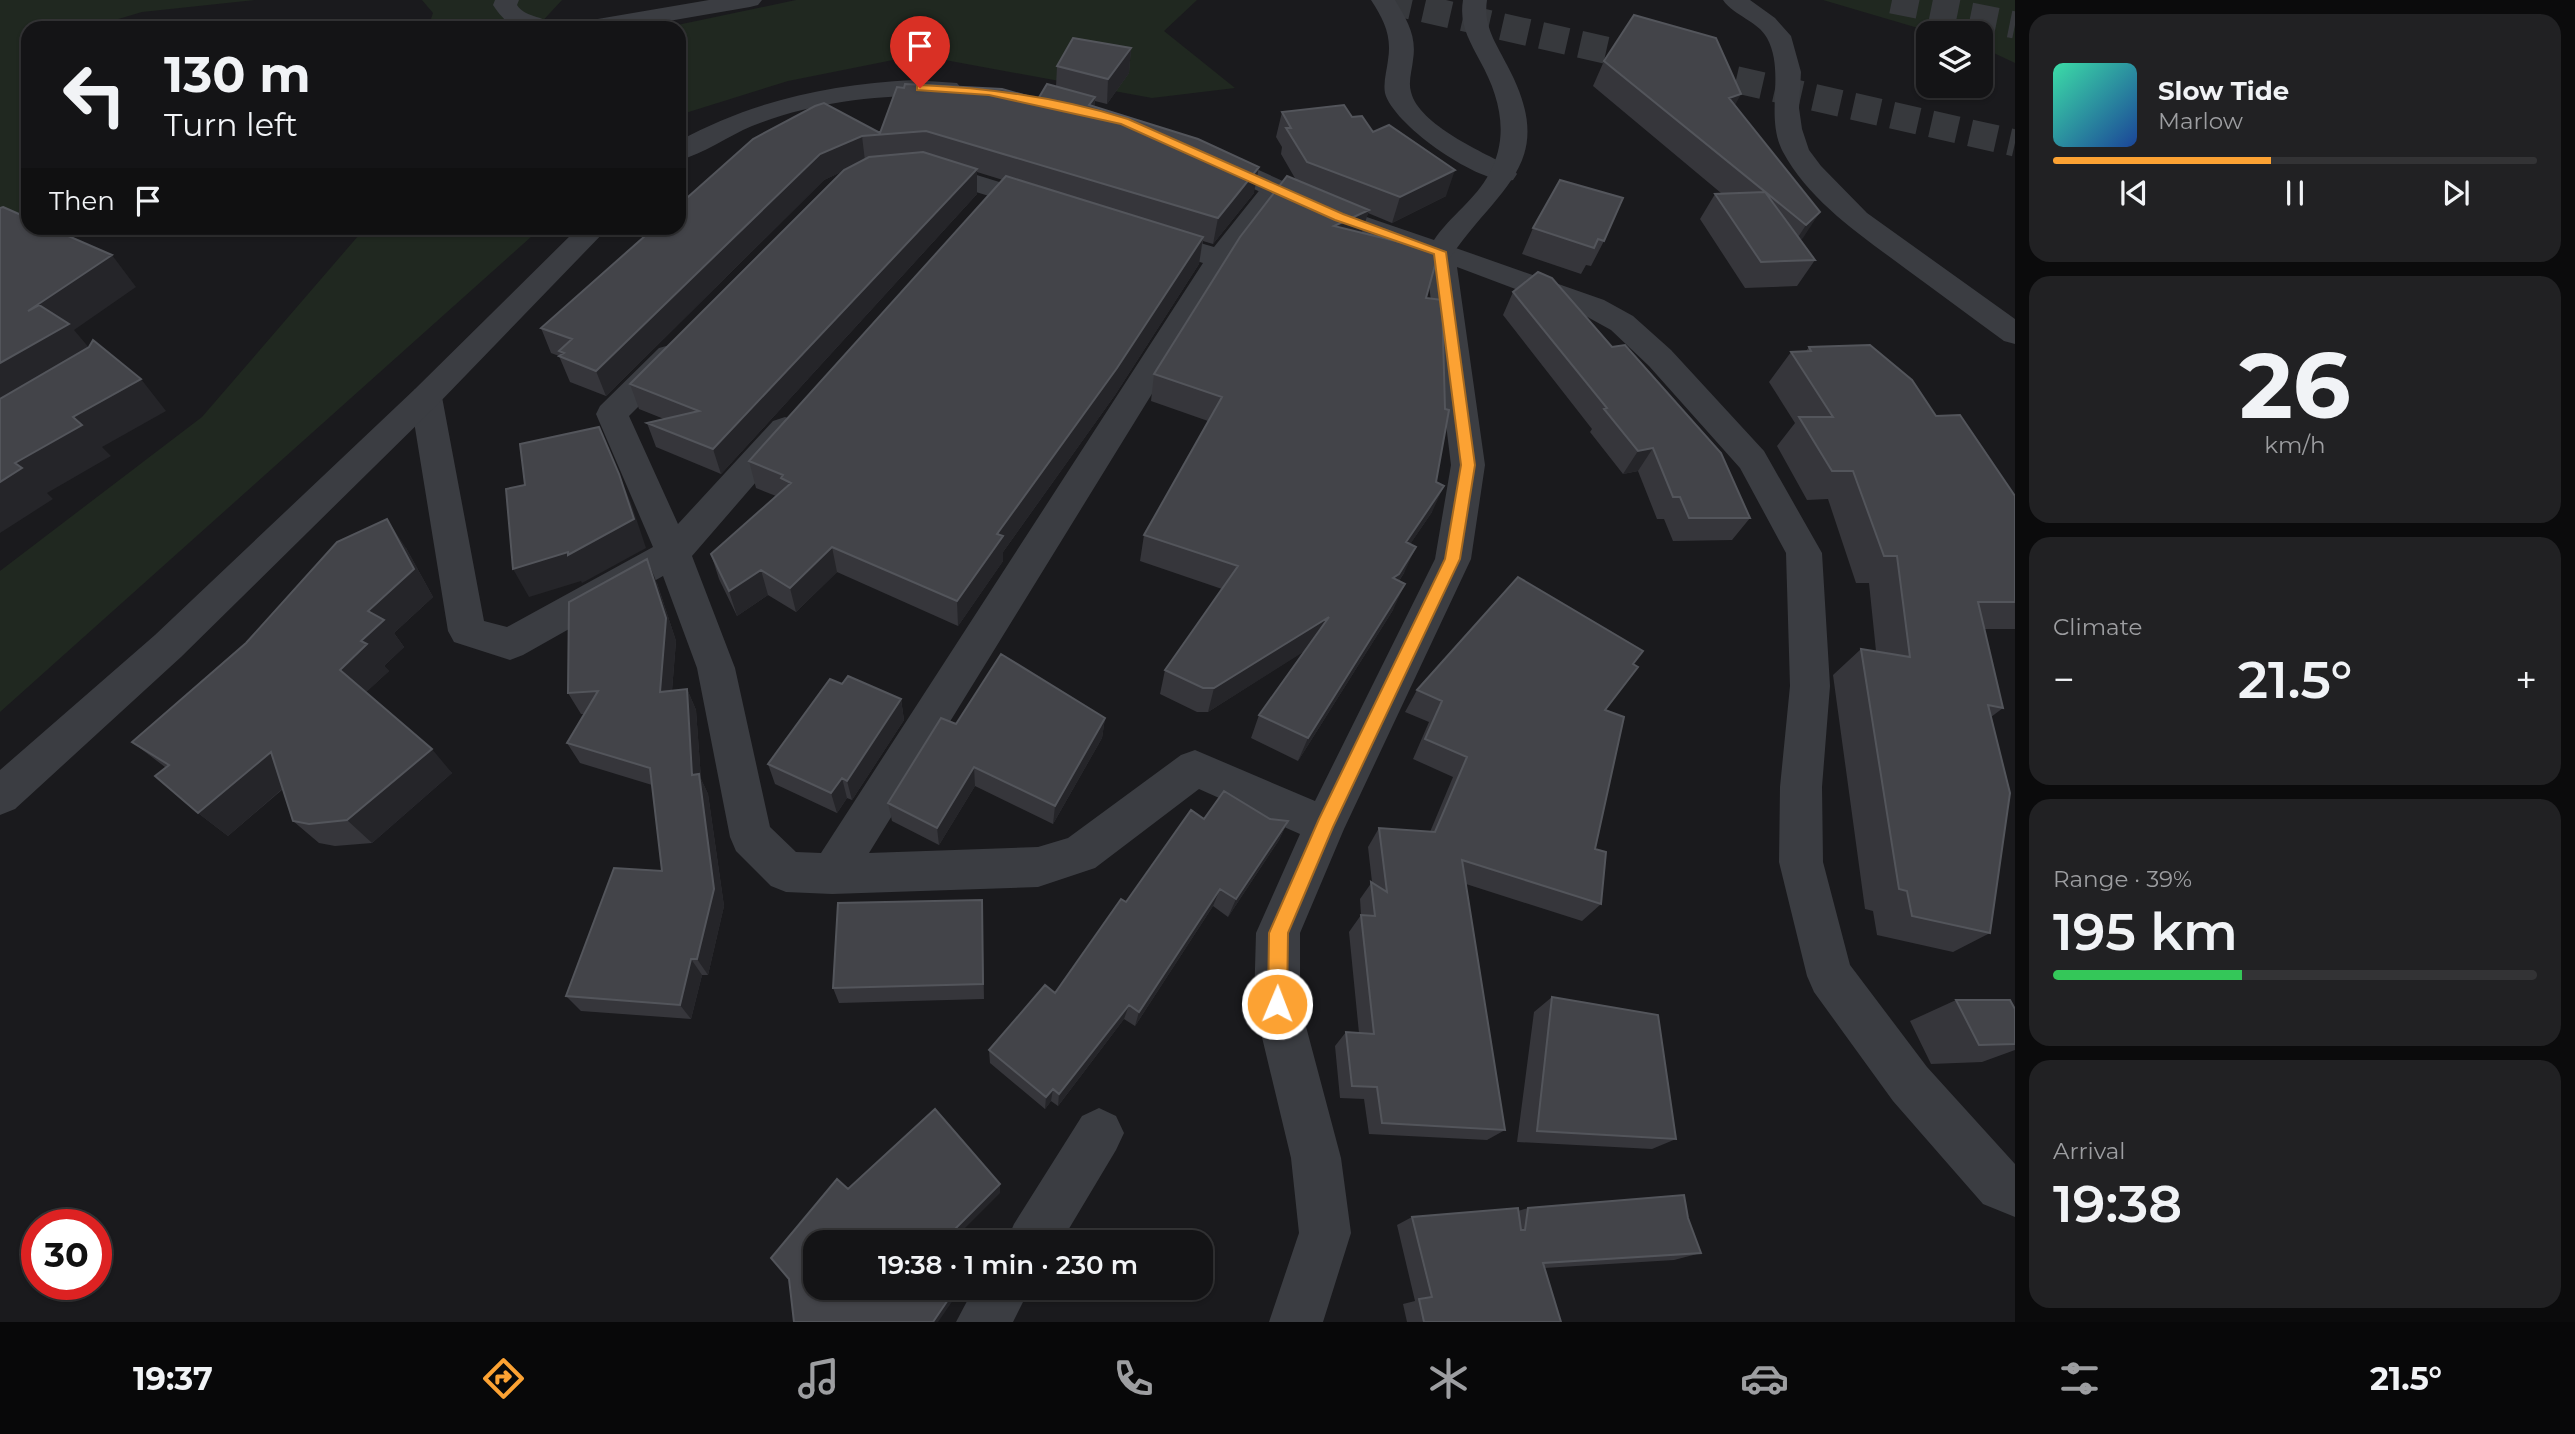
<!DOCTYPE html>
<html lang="en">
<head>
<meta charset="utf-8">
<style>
	body { margin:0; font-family:Montserrat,sans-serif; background:#212123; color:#f1f3f6; height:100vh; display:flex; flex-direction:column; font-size:26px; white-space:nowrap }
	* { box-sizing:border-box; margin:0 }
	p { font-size:23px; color:#9d9ea1 }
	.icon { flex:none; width:38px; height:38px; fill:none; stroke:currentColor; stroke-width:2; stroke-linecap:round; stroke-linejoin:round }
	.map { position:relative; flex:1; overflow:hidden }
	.panel { display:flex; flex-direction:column; gap:14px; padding:14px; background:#0b0b0c; width:560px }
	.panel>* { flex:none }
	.guide { position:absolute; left:21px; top:21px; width:665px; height:214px; border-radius:21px; box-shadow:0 2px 5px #0004,0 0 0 2px #333335; background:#141416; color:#f1f3f6; overflow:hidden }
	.controls { position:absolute; left:1916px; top:21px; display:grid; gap:14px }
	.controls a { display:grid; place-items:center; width:77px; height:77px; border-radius:14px; background:#141416; box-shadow:0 2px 5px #0004,0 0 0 2px #333335; font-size:35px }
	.speed { position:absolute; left:21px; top:1209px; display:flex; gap:14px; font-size:35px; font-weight:700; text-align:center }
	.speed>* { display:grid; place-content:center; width:91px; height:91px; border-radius:50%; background:#141416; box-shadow:0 2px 5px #0004,0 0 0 2px #333335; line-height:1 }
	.speed .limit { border:10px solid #d22; background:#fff; color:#111 }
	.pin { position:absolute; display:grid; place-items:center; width:60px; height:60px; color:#fff; margin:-72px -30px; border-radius:50% 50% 50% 0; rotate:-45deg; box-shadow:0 0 7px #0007 }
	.pin .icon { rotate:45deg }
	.me { position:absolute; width:77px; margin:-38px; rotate:1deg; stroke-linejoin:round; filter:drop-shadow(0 0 5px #0008) }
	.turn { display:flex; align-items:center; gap:24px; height:147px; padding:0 28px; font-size:32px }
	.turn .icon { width:91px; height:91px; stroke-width:2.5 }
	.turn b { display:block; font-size:49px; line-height:60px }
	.then { display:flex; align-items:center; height:66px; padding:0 28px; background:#0003; gap:14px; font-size:26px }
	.big { font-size:52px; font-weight:600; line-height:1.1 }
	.panel .tile { flex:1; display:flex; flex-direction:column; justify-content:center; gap:10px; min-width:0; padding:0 24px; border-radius:21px; background:#212123 }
	.panel .dial { align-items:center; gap:0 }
	.dial b { font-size:91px; line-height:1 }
	.song { display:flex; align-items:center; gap:21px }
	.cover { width:84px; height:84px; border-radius:10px; background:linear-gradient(135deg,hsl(160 70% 55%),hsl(220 70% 35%)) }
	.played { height:7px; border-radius:4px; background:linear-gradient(90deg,#fca233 45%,#333335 45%) }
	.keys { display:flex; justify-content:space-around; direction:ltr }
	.heat { display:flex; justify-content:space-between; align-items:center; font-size:38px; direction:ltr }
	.charge { height:10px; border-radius:5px; background:linear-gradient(90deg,#34c759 39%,#333335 0) }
	.trip { position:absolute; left:803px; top:1230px; width:410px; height:70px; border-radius:21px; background:#141416; box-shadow:0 2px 5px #0004,0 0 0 2px #333335; font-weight:600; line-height:70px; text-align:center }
	.dock { display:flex; height:112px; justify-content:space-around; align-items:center; background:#080809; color:#9d9ea1 }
	.dock .icon { width:49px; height:49px }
	.dock .on { color:#fca233 }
	.dock b { font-size:32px; color:#f1f3f6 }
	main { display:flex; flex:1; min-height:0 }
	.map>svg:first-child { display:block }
	.green { fill:#202820 }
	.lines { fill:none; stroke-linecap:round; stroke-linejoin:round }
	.motorway-tunnel { stroke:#37393d; stroke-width:27; stroke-dasharray:27 13; stroke-linecap:butt }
	.minor { fill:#3b3d42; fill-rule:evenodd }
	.tertiary { fill:#3b3d42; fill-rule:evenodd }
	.wall { fill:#36363b }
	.shaded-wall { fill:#252529 }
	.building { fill:#434449; stroke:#53555b; stroke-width:2 }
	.route { fill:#fca233; stroke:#a46921; stroke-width:2 }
</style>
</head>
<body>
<main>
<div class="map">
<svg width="2015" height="1322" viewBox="0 0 2015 1322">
	<rect width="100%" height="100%" fill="#1a1a1d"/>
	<path class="green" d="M0 0H255L142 12 88 28H28V218L0 246Z
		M422 0H562L536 28H428L433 13Z
		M796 0H1197L1164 31 1235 88 1152 98 918 55 788 81 679 115V28H663Z
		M1823 0H2015V63L1981 47V33H1935Z
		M365 228H541L0 712V571L202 417Z"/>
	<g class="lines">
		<path class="motorway-tunnel" d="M1385 0 2015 143
			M1892 0 2015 25"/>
		<path class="minor" d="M495 0H519L517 5C526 19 547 15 556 28 525 28 512 34 493 5Z
			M709 0H762L758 5 750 7 628 28H574L578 23 586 21Z
			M1371 0H1395C1407 20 1417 36 1413 60 1412 70 1408 82 1411 92 1419 125 1484 153 1513 168L1517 174 1513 180C1482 187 1393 125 1385 93 1383 82 1387 70 1388 60 1392 36 1384 20 1371 0Z
			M928 160 1054 199 1058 205 1054 211 1044 213 918 174 914 168 918 162Z
			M1276 180 1286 182 1290 188 1232 264 869 853 1038 847 1068 838 1181 755 1195 750 1315 801 1435 559 1451 465 1425 252 1430 246 1440 243 1450 246 1604 300 1633 316 1671 350 1764 451 1822 553 1830 686 1822 787 1823 862 1850 965 1927 1067 2015 1164V1217L1983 1204 1893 1101 1814 992 1807 976 1779 862 1780 787 1790 686 1786 553 1740 468 1649 366 1611 330 1582 314 1457 267 1485 465 1471 559 1344 829 1300 933V1004L1341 1158 1351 1233 1323 1322H1269L1299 1233 1291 1158 1254 1004 1256 933 1300 834 1199 789 1095 868 1038 887 832 894 786 892 771 886 736 851 730 837 697 668 663 576 523 655 510 660 454 642 448 631 410 397 415 389 426 386 437 389 442 397 484 621 507 627 653 547 596 414 600 406 659 348 670 345 681 348 686 356 681 364 629 416 678 524 773 421 785 417 797 421 802 429 692 556 735 668 770 827 796 852 821 853 1203 263 1142 244 1138 238 1142 232 1152 229 1214 247 1266 182Z
			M1099 1108 1116 1116 1124 1133 1116 1150 1061 1242H1006L1014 1224 1082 1116Z
			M974 1288H1030L1013 1322H956Z"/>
		<path class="tertiary" d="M1463 0H1487C1483 26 1496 43 1507 65 1560 164 1499 185 1450 258L1440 261 1430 258 1329 223 1201 165 1197 159 1201 153 1211 151 1221 153 1349 211 1434 240C1450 216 1476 199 1489 174 1510 136 1500 97 1480 61 1469 40 1459 24 1463 0Z
			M1723 0H1750L1775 18 1791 36 1801 72 1799 108 1802 129 1809 150 1821 166 1867 213 2015 319V344L2004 341C1971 317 1939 293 1906 269 1862 236 1810 202 1783 152 1764 116 1786 73 1767 38 1758 21 1734 16 1723 0Z
			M913 80 957 83 961 88 957 93 948 96C881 94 815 101 752 126 728 136 704 154 679 160V141C752 101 830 84 913 80Z
			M578 228H608L437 405 181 657 15 809 0 815V770L155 635 415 389Z"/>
	</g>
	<path class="wall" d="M1131 48 1129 73 1107 104 1095 101 1094 107 1254 193 1213 244 1203 241 1199 264 1115 395 1003 552V561L958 626 837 572 796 612 768 595 737 616 719 579 711 554 776 496 756 488 749 461 1003 180 977 172V194L721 474 656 447 647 423 664 419 639 409 630 384 843 171 824 180 606 396 570 382 559 356 551 353 541 328 753 139 880 133 1038 99 1056 87 1057 66Z
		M1604 61 1735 105 1820 212 1800 240 1815 260 1797 286 1745 288 1700 219 1715 194 1721 193 1593 86Z
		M1282 112 1352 117 1373 132 1446 196 1392 223 1368 213 1362 233 1426 298 1436 482 1432 512 1410 544 1404 573 1399 581 1393 610 1298 761 1251 738 1259 715 1304 651 1208 712H1197L1160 694 1165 670 1222 589 1140 561 1144 535 1208 421 1151 401 1154 374 1296 180 1281 154 1282 147 1276 137Z
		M1560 180 1604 241 1591 266 1586 265 1581 274 1522 254 1533 228Z
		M1513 292 1750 518 1732 540 1673 541 1664 519H1657L1638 471 1623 474 1590 432 1592 429 1503 315Z
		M1809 347 1936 416 2015 496V629H1984L2003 708 1991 717 1990 933 1953 952 1877 935 1873 911 1865 909 1833 675 1861 649 1876 651 1869 583H1856L1828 499 1807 500 1777 446 1795 423 1769 382 1791 352 1806 351Z
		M406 548 433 597 394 633 404 647 384 666 389 671 366 692 452 773 372 843 335 846 319 843 293 821 283 789 228 836 198 813 165 767 132 742Z
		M657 583 676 641 672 691 687 689 696 710 701 779 708 794 724 906 708 975H702L691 1019 581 1011 566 996 662 871 652 785 580 763 567 743 584 714H581L568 693Z
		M1633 664 1605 710 1595 849 1601 904 1582 921 1466 884 1505 1130 1487 1140 1369 1134 1364 1099 1340 1098 1335 1046 1346 1032 1359 1033 1349 932 1361 915 1360 899 1372 882 1368 847 1379 828 1430 832 1453 777 1413 759 1429 722 1405 712 1417 690Z
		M842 684 901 699 904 720 852 800 847 798 837 813 775 784 768 764Z
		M1105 718 1102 738 1053 824 975 786 939 845 892 821 888 803 956 724Z
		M1270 819 1288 821 1279 840 1228 917 1213 906 1135 1026 1124 1019 1058 1106 1051 1101 1045 1109 990 1063 989 1050 1055 993 1126 902Z
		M982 900 984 999 839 1003 833 988Z
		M1552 997 1676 1139 1652 1149 1517 1142 1534 1012Z
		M1956 1000 2015 1009V1050L1982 1062 1931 1064 1910 1021Z
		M1528 1208 1688 1218 1701 1253 1674 1260 1544 1268 1561 1322H1407L1403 1304 1415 1301 1397 1225 1412 1217 1518 1211Z"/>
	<path class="shaded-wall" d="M1131 48 1129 73 1107 104 1108 79Z
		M1741 94 1727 120 1729 98Z
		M1095 97 1093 122 1089 105Z
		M862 136 865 161 824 180 606 396 596 371 820 154Z
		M1259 167 1254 193 1213 244 1218 218Z
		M977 169V194L721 474 713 449Z
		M1455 170 1446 196 1392 223 1400 197Z
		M1369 210 1360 238 1334 226Z
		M1820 212 1803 238 1789 251 1806 225Z
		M1203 237 1199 264 1115 395 1003 552V561L958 626 957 601 997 534Z
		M112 255 136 287 74 330 96 356 0 412V363L28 311Z
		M141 379 166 411 102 447 111 456 47 493 53 499 0 533V482L15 463 73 417Z
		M1653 448 1638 471 1623 474 1638 451Z
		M619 474 631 503 646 548 582 583 581 581 529 597 513 569Z
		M1444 486 1432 512 1394 568 1406 542Z
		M387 519 406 548 433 597 394 633 404 647 384 666 389 671 362 696 340 670 361 641Z
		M832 547 837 572 796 612 790 588Z
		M1416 547 1404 573 1387 599 1393 578Z
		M647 559 657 583 676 641 670 714 660 692Z
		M761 570 768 595 737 616 729 591Z
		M1405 584 1393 610 1298 761 1308 738Z
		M1329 617 1319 642 1208 712 1214 688Z
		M687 689 696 710 701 779 708 794 724 906 708 975 697 959 692 775Z
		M901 699 904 720 852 800 847 781Z
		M1105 718 1102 738 1053 824 1055 806Z
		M432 749 452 773 372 843 347 820Z
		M271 752 297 776 228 836 198 813Z
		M974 767 975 786 939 845 937 828Z
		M842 778 847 798 837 813 831 793Z
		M1288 821 1279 840 1228 917 1236 899Z
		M1220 889 1213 906 1135 1026 1139 1012Z
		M691 959 702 975 691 1019 680 1005Z
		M1129 1005 1124 1019 1058 1106 1059 1094Z
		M1053 1089 1051 1101 1045 1109 1046 1097Z
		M1000 1184V1193L951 1242H942Z
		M957 1288 958 1293 938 1322H933Z"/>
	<path class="building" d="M1634 15 1716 38 1741 94 1729 98 1820 212 1806 225 1604 61Z
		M1073 38 1131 48 1108 79 1057 66Z
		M905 84 1002 89 1038 99 1047 84 1095 97 1089 105 1198 139 1259 167 1218 218 926 131 862 136 820 154 596 371 559 356 564 353 559 351 572 339 541 328 654 228H679V205L753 139 815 106 824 103 880 133 897 87 904 88Z
		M1344 105 1352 117 1362 116 1373 132 1389 125 1455 170 1400 197 1307 162 1286 128H1291L1282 112Z
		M923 152 977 169 713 449 647 423 699 411 630 384 844 170 869 157Z
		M1006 176 1203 237 1117 368 997 534 1003 536 957 601 832 547 790 588 761 570 729 591 711 554 791 483 781 478 783 475 749 461Z
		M1287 176 1369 210 1334 226 1436 251 1437 258 1426 298 1442 300 1445 409 1449 410 1436 482 1444 486 1406 542 1416 547 1399 574 1393 578 1405 584 1308 738 1259 715 1329 617 1214 688H1203L1165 670 1238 566 1144 535 1222 397 1154 374 1240 237Z
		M1560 180 1623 198 1604 241 1598 239 1594 248 1533 228Z
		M1765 192 1815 260 1761 262 1715 194Z
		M3 207 28 218V228H50L112 255 28 311 39 305 69 324 0 363V208Z
		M1538 272 1552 278 1612 347 1625 345 1721 453 1750 518H1689L1680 497H1673L1653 448 1638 451 1604 409 1607 408 1513 292Z
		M93 340 141 379 73 417 82 425 15 463 22 468 0 482V399L89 347Z
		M1870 345 1912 380 1936 416 1960 415 2015 496V602H1978L2003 708 1988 705 2010 793 1990 933 1912 916 1907 891 1899 889 1861 649 1910 657 1897 556H1884L1853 471H1832L1799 417H1833L1791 352 1811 351 1809 347Z
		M599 427 619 474 634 519 568 555V552L513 569 506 489 525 485 520 444Z
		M387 519 414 569 368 611 384 620 361 641 367 644 340 670 432 749 347 820 309 824 293 821 271 752 198 813 155 776 169 765 132 742 246 643 337 542Z
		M647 559 666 618 660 692 687 689 692 775 699 774 714 889 697 959H691L680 1005 566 996 614 868 662 871 650 768 567 743 598 691 568 693 569 602Z
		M1518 577 1643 651 1633 664 1638 667 1605 710 1624 717 1595 849 1606 852 1601 904 1462 860 1505 1130 1382 1123 1377 1087 1352 1086 1346 1032 1374 1034 1361 915 1375 916 1371 882 1387 892 1379 828 1435 832 1467 757 1425 739 1442 701 1417 690Z
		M1001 654 1105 718 1055 806 974 767 937 828 888 803 941 718 956 724Z
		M848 676 901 699 847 781 842 778 831 793 768 764 830 679 842 684Z
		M1224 791 1270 819 1288 821 1236 899 1220 889 1139 1012 1129 1005 1059 1094 1053 1089 1046 1097 989 1050 1045 985 1055 993 1121 899 1126 902 1191 810 1204 819Z
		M982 900 983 984 833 988 838 903Z
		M1552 997 1658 1015 1676 1139 1537 1131Z
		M1956 1000H2010L2015 1009V1044L1979 1045Z
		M935 1109 1000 1184 942 1242H816V1288H956L933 1322H794L789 1279 771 1258 837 1179 848 1189Z
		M1684 1195 1688 1218 1701 1253 1543 1263 1561 1322H1424L1419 1299 1432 1297 1412 1217 1518 1208 1521 1230H1525L1528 1208Z"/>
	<path class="route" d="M920 85C991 88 1061 98 1128 119L1343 214 1446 252 1475 465 1460 559 1333 827 1288 933 1287 1004 1284 1011 1277 1014 1271 1011 1268 1004 1269 933 1319 819 1445 559 1461 465 1434 254 1335 220 1121 124 989 95 917 90V86Z"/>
</svg>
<div class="controls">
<a><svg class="icon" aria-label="layers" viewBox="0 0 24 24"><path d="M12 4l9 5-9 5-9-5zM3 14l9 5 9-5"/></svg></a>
</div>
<div class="speed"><div class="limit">30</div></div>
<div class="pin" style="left:920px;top:88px;background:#d93025"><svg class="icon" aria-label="arrive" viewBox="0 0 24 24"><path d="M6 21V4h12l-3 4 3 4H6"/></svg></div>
<svg class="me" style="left:1277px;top:1004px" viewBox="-20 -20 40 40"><circle r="17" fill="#fca233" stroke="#fff" stroke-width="3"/><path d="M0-11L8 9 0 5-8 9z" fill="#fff"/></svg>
<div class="trip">19:38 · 1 min · 230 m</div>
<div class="guide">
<div class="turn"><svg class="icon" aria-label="left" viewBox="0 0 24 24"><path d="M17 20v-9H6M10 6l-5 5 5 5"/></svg><div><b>130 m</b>Turn left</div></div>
<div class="then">Then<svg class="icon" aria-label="arrive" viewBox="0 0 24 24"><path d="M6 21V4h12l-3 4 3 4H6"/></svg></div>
</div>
</div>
<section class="panel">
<div class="tile">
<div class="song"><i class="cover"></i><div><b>Slow Tide</b><p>Marlow</p></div></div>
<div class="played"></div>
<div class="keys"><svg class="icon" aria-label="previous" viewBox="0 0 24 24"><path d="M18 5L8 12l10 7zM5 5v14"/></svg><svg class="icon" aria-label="pause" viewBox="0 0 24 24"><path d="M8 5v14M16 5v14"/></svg><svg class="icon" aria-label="next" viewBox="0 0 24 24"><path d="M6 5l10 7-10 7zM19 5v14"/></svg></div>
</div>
<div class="tile dial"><b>26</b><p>km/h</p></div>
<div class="tile"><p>Climate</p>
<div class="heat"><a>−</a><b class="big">21.5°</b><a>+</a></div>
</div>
<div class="tile"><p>Range · 39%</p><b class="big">195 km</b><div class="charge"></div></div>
<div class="tile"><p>Arrival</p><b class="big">19:38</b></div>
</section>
</main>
<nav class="dock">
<b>19:37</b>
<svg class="icon on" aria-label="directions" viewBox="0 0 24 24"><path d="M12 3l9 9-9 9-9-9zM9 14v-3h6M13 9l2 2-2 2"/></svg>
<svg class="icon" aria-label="music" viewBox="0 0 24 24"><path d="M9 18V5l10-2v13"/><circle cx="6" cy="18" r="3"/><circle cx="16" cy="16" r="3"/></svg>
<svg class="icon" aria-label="phone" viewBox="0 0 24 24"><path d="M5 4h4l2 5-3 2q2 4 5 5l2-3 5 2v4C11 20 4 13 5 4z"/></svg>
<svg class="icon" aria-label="climate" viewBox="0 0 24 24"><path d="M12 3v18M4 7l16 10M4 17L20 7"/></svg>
<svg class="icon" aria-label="car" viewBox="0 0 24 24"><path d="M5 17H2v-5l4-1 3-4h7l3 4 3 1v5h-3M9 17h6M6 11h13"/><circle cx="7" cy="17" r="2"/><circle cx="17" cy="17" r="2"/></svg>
<svg class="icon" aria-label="filters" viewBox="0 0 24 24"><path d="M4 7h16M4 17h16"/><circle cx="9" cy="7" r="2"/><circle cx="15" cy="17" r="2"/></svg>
<b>21.5°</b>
</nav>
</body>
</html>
